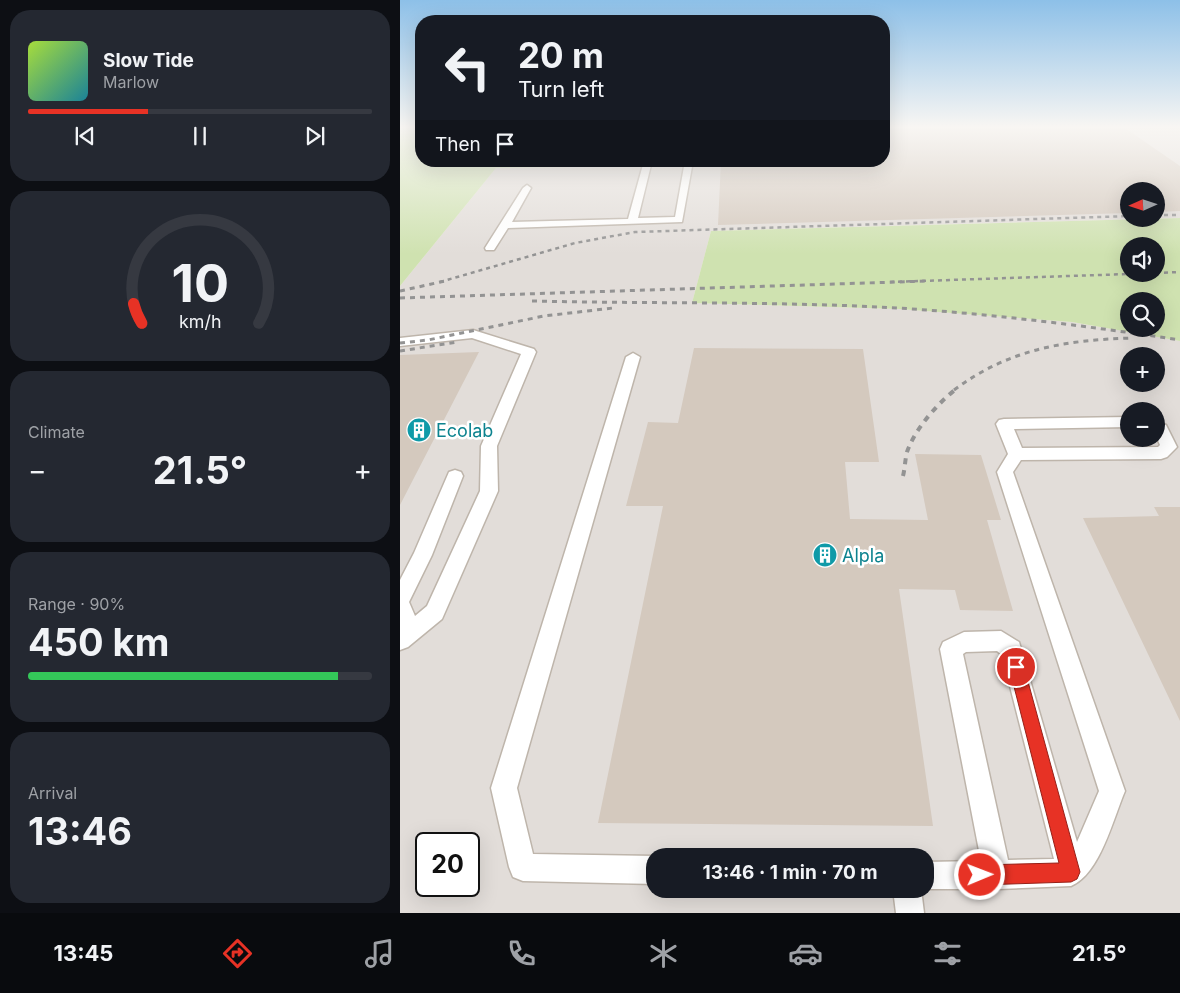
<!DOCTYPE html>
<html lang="en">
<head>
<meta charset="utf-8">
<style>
	body { margin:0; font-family:Inter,sans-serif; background:#242831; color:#f1f3f6; height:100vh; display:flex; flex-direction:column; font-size:19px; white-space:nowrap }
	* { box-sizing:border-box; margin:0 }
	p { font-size:16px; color:#9ea1a6 }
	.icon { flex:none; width:28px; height:28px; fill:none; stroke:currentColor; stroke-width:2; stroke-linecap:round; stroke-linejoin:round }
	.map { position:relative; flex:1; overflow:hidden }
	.panel { display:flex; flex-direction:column; gap:10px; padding:10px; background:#0d0f14; width:400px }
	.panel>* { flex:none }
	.banner { position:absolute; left:15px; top:15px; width:475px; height:152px; border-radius:20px; box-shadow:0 5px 20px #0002; background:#171b24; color:#f1f3f6; overflow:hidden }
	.needle { width:32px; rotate:267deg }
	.fabs { position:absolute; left:720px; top:182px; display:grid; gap:10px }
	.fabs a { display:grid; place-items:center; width:45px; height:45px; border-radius:50%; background:#171b24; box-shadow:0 5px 20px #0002; font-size:25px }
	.speed { position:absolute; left:15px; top:832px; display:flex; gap:10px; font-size:25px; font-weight:700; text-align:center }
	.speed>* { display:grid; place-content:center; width:65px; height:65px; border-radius:50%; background:#171b24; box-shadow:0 5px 20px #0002; line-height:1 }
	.speed .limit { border:2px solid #111; border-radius:8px; background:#fff; color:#111 }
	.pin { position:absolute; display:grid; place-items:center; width:42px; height:42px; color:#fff; margin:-21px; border:2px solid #fff; border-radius:50%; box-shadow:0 1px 5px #0007 }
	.me { position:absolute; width:55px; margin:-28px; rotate:89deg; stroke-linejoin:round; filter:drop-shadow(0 0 4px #0008) }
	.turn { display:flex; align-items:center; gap:18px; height:105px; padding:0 20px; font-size:22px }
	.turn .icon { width:65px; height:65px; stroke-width:2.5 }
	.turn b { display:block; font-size:35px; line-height:42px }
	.then { display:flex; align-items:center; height:48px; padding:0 20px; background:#0003; gap:10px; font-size:19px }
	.big { font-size:38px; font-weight:700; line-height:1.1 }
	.panel .widget { flex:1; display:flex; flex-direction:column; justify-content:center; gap:8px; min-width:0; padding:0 18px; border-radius:20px; background:#242831 }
	.panel .dial { align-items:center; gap:0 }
	.dial svg { height:130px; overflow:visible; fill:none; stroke:#363941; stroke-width:7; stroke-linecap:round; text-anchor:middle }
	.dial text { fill:#f1f3f6; stroke:none }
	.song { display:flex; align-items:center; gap:15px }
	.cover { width:60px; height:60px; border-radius:8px; background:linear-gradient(135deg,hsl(80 70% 55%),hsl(190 70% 35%)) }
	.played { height:5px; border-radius:2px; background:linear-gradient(90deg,#e73225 35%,#363941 35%) }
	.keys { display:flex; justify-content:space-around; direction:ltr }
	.heat { display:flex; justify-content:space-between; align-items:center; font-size:28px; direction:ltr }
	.charge { height:8px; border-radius:4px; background:linear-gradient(90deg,#34c759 90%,#363941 0) }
	.trip { position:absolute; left:246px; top:848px; width:288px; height:50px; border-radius:20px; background:#171b24; box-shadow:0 5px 20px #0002; font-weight:700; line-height:50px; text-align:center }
	.menu { display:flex; height:80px; justify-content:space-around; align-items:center; background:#090b0e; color:#9ea1a6 }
	.menu .icon { width:35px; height:35px }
	.menu .selected { color:#e73225 }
	.menu b { font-size:22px; color:#f1f3f6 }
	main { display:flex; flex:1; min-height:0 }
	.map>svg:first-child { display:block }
	.industrial { fill:#e2ddd9; fill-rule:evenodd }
	.green { fill:#cfe2b0; fill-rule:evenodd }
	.building { fill:#d4c9be }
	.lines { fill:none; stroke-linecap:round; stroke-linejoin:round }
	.minor-casing { stroke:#beb5ab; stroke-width:3 }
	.minor { fill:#fff; fill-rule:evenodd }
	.rail-far2 { stroke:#939393; stroke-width:2.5; stroke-dasharray:4 4; stroke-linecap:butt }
	.rail-far1 { stroke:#939393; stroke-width:3; stroke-dasharray:5 5; stroke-linecap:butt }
	.rail { stroke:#939393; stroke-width:4; stroke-dasharray:6 6; stroke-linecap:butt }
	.route { fill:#e73225; stroke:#962018 }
	.labels { text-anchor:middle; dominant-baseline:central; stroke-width:5; stroke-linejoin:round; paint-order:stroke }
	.culture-label { font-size:18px; fill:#0d838f; stroke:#fff; text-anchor:start }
</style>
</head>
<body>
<main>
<section class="panel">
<div class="widget">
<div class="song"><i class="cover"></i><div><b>Slow Tide</b><p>Marlow</p></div></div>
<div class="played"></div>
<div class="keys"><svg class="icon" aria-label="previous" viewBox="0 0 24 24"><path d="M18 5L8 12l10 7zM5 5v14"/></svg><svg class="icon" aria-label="pause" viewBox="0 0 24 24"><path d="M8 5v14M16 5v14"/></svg><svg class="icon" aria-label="next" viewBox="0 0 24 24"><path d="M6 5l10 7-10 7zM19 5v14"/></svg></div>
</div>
<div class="widget dial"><svg viewBox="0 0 100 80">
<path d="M14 69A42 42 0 1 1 86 69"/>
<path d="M14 69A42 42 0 0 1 9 57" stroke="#e73225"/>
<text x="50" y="56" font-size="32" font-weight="700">10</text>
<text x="50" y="72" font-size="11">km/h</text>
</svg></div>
<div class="widget"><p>Climate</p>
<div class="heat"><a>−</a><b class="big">21.5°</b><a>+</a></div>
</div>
<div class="widget"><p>Range · 90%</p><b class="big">450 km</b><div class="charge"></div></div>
<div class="widget"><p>Arrival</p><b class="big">13:46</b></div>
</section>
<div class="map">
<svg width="780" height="913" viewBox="0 0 780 913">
	<rect width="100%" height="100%" fill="#f0ece4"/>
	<path class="industrial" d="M484 126H780V218H756V191H729V219H737L311 231 292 303 500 309 672 322 780 341V913H0V286L96 168 168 167 171 161H484ZM729 356H756V384H729ZM729 411H756V439H729ZM26 844H69V886H26ZM255 856H525V889H255Z"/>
	<path class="green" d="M0 126H21V161H171L169 167 96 168 0 286Z
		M780 218V341L672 322 500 309 292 303 311 231ZM729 246H756V274H729ZM729 301H756V329H729Z"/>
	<path class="building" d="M484 126H722L780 166V211L756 212V191H729V213L318 225 321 161H484Z
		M294 348 463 349 479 462H445L450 519 528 520 515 454 581 455 601 520H587L613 611 560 610 555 590 499 589 533 826 198 823 263 506H226L248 422 278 423Z
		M79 352 0 505V355Z
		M754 507H780V721L683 518 759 516Z"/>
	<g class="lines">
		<defs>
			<path id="minor" d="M244 161H252L238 218 275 217 285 161H293L282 222 108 228 94 250H86L85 248 123 188 127 185 131 188 112 222 228 219Z
				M73 330 134 349 136 352 97 446 98 491 42 619 8 647 0 650V580L14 553 49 472 55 470 61 472 63 476 32 555 9 602 15 616 27 606 80 491 81 446 121 354 72 338 0 346V338Z
				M233 353 240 357 117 788 133 854 255 856V884L123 881 113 877 109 867 91 788 226 357Z
				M729 417V427L614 429 622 448 758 447 760 445 756 436V421L766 425 777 447 767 457 761 459 621 460 613 472 725 791C713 819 700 874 671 886L598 889H522H525V862L581 861 540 649 543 642 564 632 601 631 619 642 677 842 699 791 597 472 608 454 596 424 599 420 604 419ZM597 651 602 655 654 859 608 860 563 654 566 652Z
				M493 889H521L524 913H496Z"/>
		</defs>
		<use href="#minor" class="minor-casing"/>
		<use href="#minor" class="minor"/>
		<path class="rail-far2" d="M756 215H780
			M756 273 780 272
			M40 282 175 243 235 232 729 216
			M490 282 729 274"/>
		<path class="rail-far1" d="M0 291 45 281
			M0 298 528 281
			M132 301C254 304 377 301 498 308 593 314 687 326 780 340
			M0 343 28 340 144 316 213 308
			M0 351 57 342
			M554 390C609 349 665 340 733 338"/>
		<path class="rail" d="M503 476C505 468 505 460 507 452 515 429 537 404 556 389"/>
	</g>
	<linearGradient id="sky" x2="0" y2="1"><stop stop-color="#8dc0e8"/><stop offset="0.5" stop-color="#f8f6f3"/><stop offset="1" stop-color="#f8f6f3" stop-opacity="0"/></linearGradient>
	<rect width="780" height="254" fill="url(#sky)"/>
	<path class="route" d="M616 660 622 662 624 667 680 872 677 879 671 882 580 885 573 882 570 875 573 868 580 865 659 863 609 667 611 662Z"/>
	<defs>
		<symbol id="building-disc" viewBox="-11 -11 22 22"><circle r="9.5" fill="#0f9aa8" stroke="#fff"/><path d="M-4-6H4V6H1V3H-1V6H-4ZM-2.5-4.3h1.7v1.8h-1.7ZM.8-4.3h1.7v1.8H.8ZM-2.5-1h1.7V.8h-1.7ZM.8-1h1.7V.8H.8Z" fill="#fff"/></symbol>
	</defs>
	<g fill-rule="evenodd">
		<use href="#building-disc" x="5" y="416" width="28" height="28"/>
		<use href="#building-disc" x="411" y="541" width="28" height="28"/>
	</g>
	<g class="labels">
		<g class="culture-label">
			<text x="36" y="430">Ecolab</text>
			<text x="442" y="555">Alpla</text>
		</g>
	</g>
</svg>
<div class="fabs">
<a><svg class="needle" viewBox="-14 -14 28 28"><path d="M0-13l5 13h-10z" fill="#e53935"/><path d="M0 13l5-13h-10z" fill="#9ea1a6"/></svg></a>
<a><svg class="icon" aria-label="sound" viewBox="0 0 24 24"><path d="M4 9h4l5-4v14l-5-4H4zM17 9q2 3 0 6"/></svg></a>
<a><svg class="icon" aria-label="search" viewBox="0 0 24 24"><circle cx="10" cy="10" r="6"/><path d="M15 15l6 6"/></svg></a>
<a>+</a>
<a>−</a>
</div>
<div class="speed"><div class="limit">20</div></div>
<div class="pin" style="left:616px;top:667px;background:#d93025"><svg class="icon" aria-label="arrive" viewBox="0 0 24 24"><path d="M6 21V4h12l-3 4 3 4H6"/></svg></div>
<svg class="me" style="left:580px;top:875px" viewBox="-20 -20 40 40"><circle r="17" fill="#e73225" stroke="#fff" stroke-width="3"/><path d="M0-11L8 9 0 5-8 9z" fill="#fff"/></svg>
<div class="trip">13:46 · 1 min · 70 m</div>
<div class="banner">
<div class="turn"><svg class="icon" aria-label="left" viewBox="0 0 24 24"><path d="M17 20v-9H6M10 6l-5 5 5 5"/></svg><div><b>20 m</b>Turn left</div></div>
<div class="then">Then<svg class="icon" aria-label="arrive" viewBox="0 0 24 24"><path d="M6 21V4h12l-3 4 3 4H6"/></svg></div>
</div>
</div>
</main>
<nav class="menu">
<b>13:45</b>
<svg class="icon selected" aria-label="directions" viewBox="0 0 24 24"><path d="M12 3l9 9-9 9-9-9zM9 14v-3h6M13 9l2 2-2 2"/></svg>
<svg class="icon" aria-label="music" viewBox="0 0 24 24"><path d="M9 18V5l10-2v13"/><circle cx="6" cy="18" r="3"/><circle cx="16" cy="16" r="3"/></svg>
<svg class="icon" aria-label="phone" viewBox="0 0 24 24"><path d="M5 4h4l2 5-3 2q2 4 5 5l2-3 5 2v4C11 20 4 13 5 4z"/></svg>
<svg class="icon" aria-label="climate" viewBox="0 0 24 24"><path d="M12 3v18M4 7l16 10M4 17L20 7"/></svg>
<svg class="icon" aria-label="car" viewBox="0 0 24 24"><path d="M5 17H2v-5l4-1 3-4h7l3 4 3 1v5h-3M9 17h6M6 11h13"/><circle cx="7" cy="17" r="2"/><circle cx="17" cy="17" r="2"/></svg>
<svg class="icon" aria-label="filters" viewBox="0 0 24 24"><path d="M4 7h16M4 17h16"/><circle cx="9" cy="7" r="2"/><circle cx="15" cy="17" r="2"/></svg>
<b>21.5°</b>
</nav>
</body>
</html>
